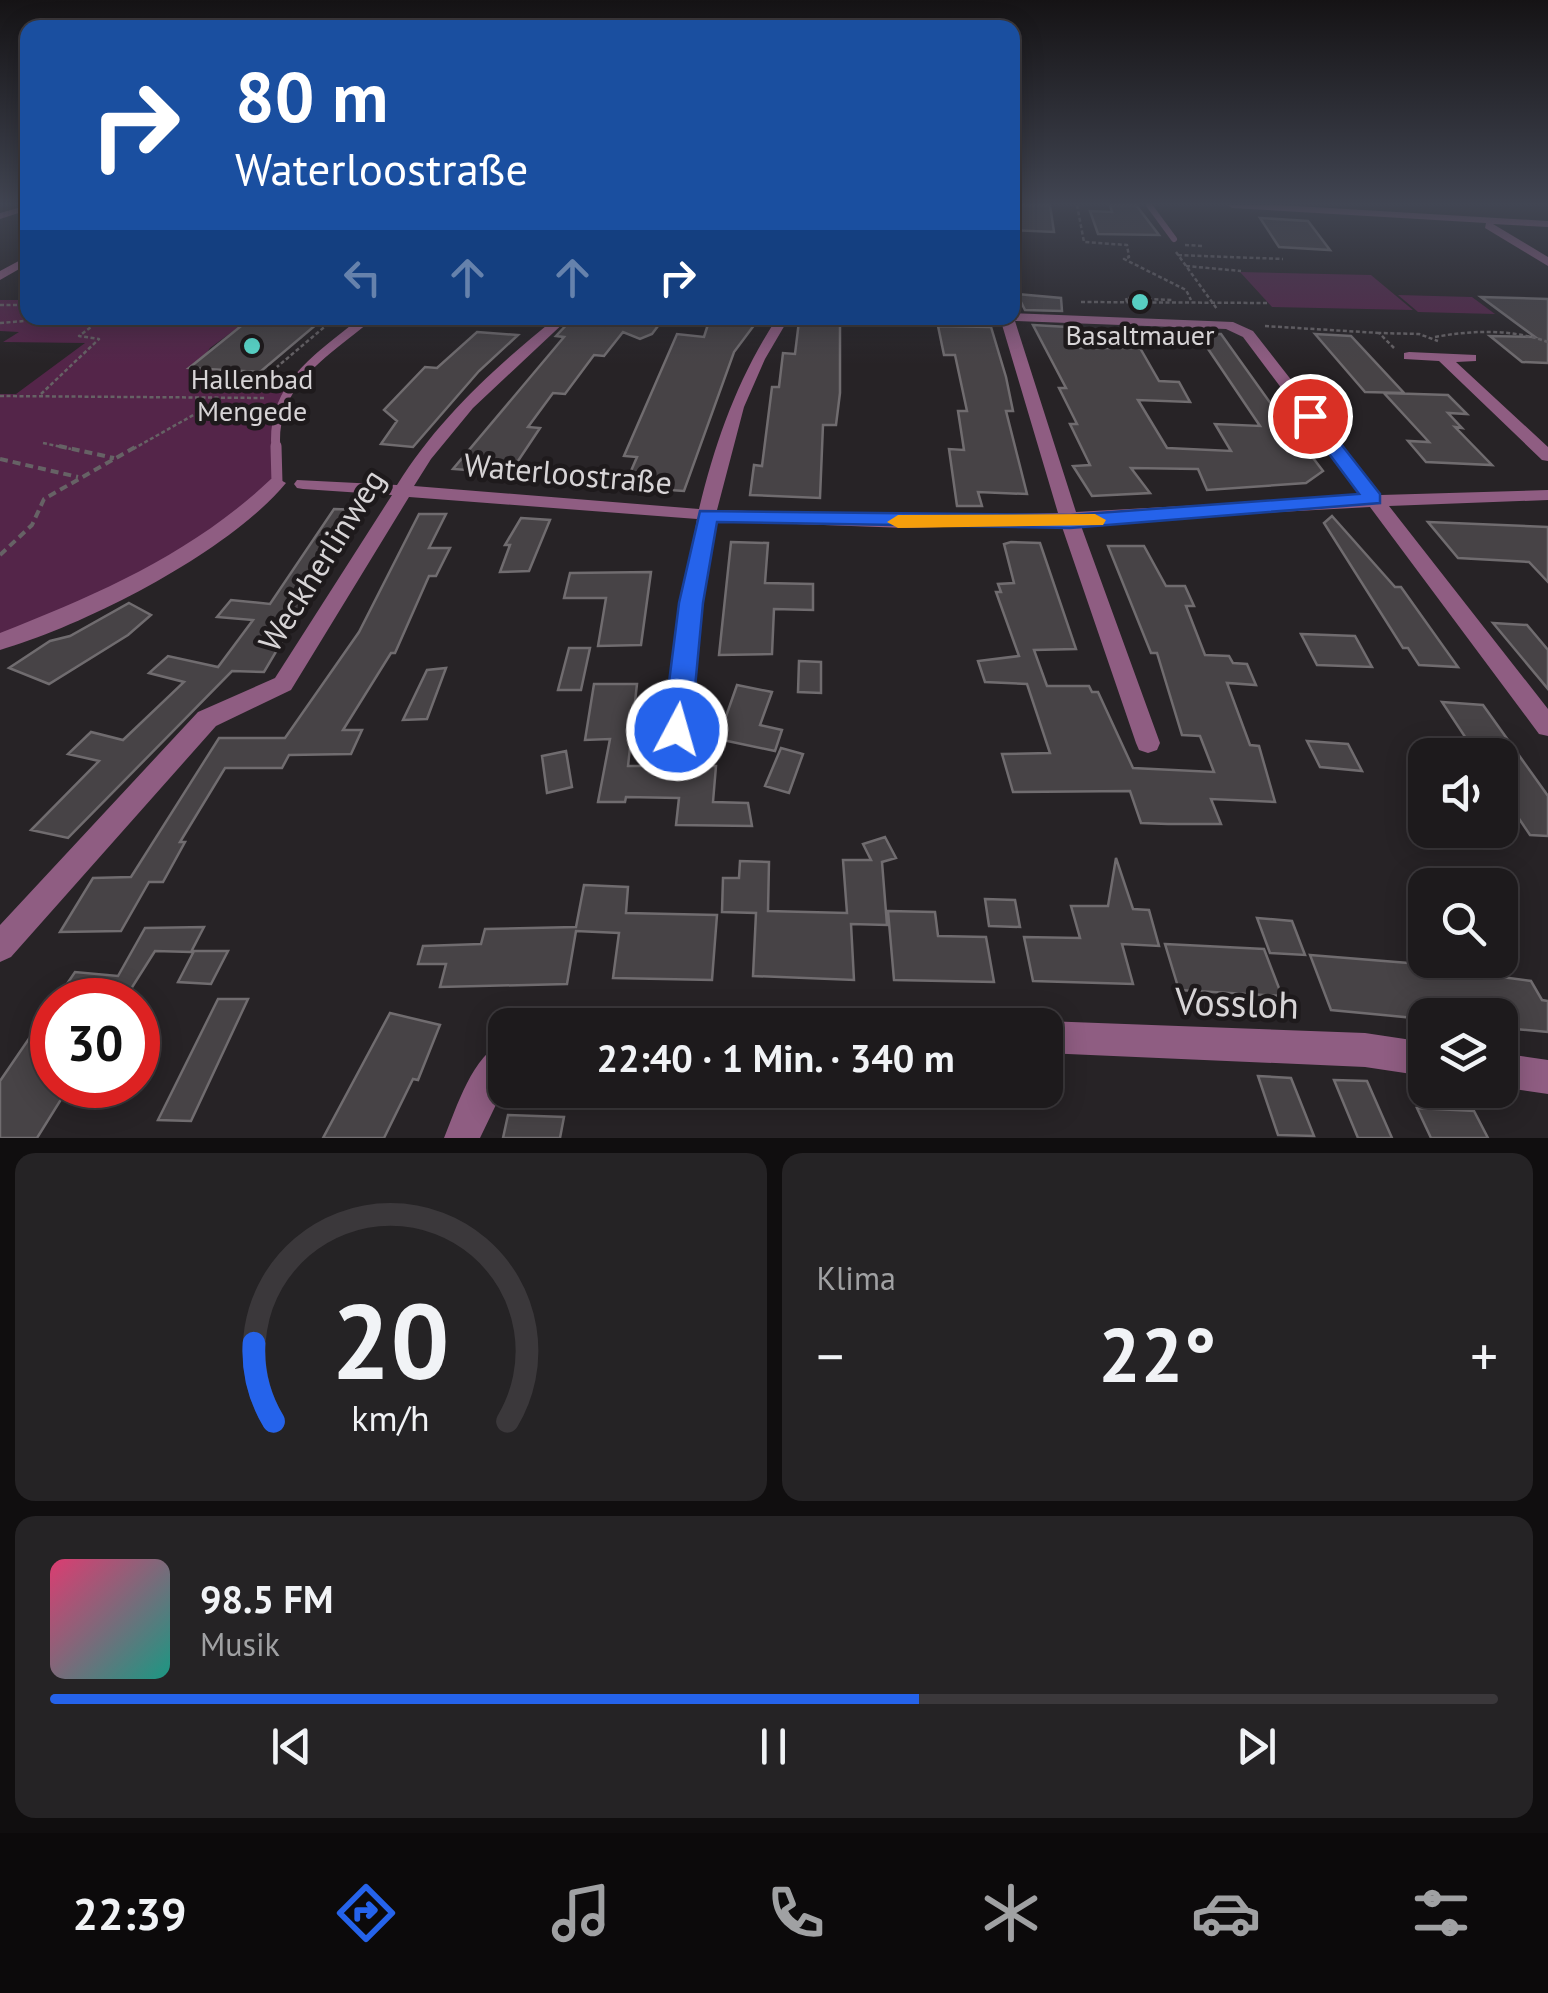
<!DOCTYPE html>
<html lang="de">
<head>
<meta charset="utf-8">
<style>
	body { margin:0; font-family:"PT Sans",sans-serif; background:#252325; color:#f1f3f6; height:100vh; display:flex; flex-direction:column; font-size:38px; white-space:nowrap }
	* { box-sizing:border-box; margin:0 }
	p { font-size:32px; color:#a0a1a3 }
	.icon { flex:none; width:55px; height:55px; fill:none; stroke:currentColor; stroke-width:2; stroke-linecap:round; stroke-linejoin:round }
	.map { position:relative; height:1138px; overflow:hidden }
	.sheet { display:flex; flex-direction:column; gap:15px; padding:15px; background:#100e0f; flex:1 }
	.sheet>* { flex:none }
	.hud { position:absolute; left:20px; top:20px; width:1000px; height:305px; border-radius:20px; box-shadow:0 5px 25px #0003,0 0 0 2px #3b383b; background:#1a4fa0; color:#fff; overflow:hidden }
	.buttons { position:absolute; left:1408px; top:738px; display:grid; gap:20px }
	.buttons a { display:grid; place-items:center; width:110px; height:110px; border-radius:20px; background:#1d1a1c; box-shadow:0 5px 25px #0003,0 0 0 2px #3b383b; font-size:50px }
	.speed { position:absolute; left:30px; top:978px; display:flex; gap:20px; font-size:50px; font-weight:700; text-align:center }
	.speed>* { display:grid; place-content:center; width:130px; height:130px; border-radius:50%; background:#1d1a1c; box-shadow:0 5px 25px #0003,0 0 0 2px #3b383b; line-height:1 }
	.speed .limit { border:15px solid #d22; background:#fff; color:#111 }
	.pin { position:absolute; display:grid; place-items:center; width:85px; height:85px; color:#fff; margin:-42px; border:5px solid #fff; border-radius:50%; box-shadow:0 2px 10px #0007 }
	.me { position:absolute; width:110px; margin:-55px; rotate:6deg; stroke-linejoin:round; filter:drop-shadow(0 0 8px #0008) }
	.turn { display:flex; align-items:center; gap:35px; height:210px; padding:0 50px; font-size:45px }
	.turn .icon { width:130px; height:130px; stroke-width:2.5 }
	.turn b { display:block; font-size:70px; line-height:85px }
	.lanes { display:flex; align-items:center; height:95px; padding:0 50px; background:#0003; justify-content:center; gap:50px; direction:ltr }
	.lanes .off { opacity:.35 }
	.big { font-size:75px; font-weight:600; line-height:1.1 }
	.sheet .tile { flex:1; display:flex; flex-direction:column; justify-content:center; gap:15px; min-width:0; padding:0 35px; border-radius:20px; background:#252325 }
	.sheet .dial { align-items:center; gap:0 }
	.dial svg { height:260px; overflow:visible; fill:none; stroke:#3b383b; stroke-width:7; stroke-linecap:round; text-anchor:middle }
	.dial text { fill:#f1f3f6; stroke:none }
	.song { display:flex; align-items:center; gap:30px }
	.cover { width:120px; height:120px; border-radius:15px; background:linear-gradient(135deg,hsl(340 70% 55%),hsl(170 70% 35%)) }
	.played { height:10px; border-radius:5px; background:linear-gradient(90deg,#2563eb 60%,#3b383b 60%) }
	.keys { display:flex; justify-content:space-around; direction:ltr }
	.heat { display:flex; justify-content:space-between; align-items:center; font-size:55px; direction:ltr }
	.sheet .tiles { flex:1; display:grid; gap:15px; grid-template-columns:1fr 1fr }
	.tile:last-child { grid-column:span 2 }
	.trip { position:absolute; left:488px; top:1008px; width:575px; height:100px; border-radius:20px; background:#1d1a1c; box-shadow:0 5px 25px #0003,0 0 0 2px #3b383b; font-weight:600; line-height:100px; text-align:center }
	.tabs { display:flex; height:160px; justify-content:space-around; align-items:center; background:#0c0a0b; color:#a0a1a3 }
	.tabs .icon { width:70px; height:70px }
	.tabs .on { color:#2563eb }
	.tabs b { font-size:45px; color:#f1f3f6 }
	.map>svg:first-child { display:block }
	.green { fill:#542549 }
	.building { fill:#474346; stroke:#706c6f; stroke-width:2.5 }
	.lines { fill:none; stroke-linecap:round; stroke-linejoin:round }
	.path-far1 { stroke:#666265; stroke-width:2.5; stroke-dasharray:4 2.5; stroke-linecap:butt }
	.path { stroke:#666265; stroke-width:4; stroke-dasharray:8 5; stroke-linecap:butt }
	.lane-far2 { stroke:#8f5d82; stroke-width:6 }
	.lane-far1 { stroke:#8f5d82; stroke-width:9 }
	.lane { stroke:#8f5d82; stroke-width:11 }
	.street { fill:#8f5d82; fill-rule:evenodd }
	.route { fill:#2563eb; stroke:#184099; stroke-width:2.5 }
	.slow { fill:#f59e0b }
	.poi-dot { fill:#57cec2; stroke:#1e1a1c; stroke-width:4 }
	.labels { text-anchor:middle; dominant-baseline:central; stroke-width:9; stroke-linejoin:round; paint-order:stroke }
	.far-poi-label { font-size:28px; fill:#d7d4d6; stroke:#1e1a1c }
	.street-label { font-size:32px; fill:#d7d4d6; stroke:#1e1a1c }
	.near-street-label { font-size:38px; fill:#d7d4d6; stroke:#1e1a1c }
</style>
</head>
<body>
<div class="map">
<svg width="1548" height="1138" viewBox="0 0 1548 1138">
	<rect width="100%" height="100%" fill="#272326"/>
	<path class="green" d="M1240 272 1371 275 1413 310 1272 307Z
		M1398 295 1472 297 1495 314 1418 312Z
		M0 300H27L28 318H251L210 348 195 370 260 372 293 382 280 399 275 483 180 557 0 642V394H16L85 343 3 342 19 332 0 331Z"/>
	<path class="building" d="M1012 205H1050L1054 232 1012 230Z
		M1110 205H1136L1159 235 1098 234 1090 211 1112 212Z
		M1260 218 1308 221 1330 250 1279 247Z
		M1017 294 1061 298 1062 311 1025 310Z
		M1481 297 1548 299V363L1522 362 1490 336 1535 337Z
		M251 318H324L260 372 189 368Z
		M573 318H664L652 334 640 339 623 332 604 356 594 355 565 394 553 393 528 427 540 428 510 473 453 469 564 337 556 336Z
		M710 318 755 324 734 352 684 491 624 487 637 457 624 456 677 334 704 337Z
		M799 321 840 323V393L836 425H823L820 498 750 495 754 465 762 466 772 387H779L783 353 795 354Z
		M1033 325 1068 327 1080 348H1140L1159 381 1179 382 1190 402 1138 400 1167 448 1231 451 1215 424 1260 426 1198 334H1221L1291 432H1304L1320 454H1310L1323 471 1306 483 1207 490 1198 469 1131 468 1150 493 1092 496 1073 466 1090 465 1070 424H1077L1059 388H1066Z
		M938 326 991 327 1006 377 1013 411H1006L1027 494 978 492 982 506H957L949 449 964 450 958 411H967L955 355H944Z
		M477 332 518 335 479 371 413 447 381 444 397 421 384 410 425 367 437 368Z
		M1315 334 1351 336 1404 393 1365 392Z
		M1384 393 1448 395 1467 414 1448 413 1462 428 1455 427 1492 465 1426 462 1408 441 1429 442Z
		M334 509 360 510 264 672 232 671 68 838 31 830 99 761 68 754 91 732 123 740 184 682 149 673 168 656 218 667 253 620 217 617 231 600 270 604Z
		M419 514H446L429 548H450L436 576H429L395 653H391L343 730H362L351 754 289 755 282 768H225L180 842H185L163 882H149L121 931 60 932 93 878 131 877 219 738H285L359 632Z
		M1332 516 1395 587H1401L1458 667 1419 665 1408 648H1403L1324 523Z
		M521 518 550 520 529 571 500 572 510 545H505Z
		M1428 522 1548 527V582L1529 562 1458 558Z
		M731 542 768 543 765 583 813 584V610L774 609 772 654 719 655Z
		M1011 542 1040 543 1076 649 1034 650 1047 686H1089L1092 692H1098L1133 768 1214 772 1200 736 1182 735 1157 653H1151L1108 546H1144L1166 586H1185L1194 606H1186L1205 655 1229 656 1233 663 1247 664 1256 685 1227 683 1250 745 1259 746 1275 802 1211 799 1221 824H1168L1141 823 1130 791 1013 792 1002 754 1050 753 1027 684 985 682 978 661 1019 656 996 592H1001L998 584 1014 583 1004 544Z
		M651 572 641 645 598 646 606 598H564L570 573Z
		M129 603 151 615 128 635 49 684 9 668 50 641 70 636Z
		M1493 623 1527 625 1548 650V689Z
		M1301 634 1355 636 1372 667 1317 665Z
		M569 648H590L581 690H558Z
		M799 661 821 662V693L798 692Z
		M446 668 427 719 403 720 427 670Z
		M594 684H637L628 766H716L713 802 748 803 752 826 676 825 679 798 626 797 625 802H598L610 739 585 740Z
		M737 685 772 692 760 725 782 730 775 751 718 739Z
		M1442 702 1483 705 1548 796V836L1530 835 1505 798H1500V755H1477Z
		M1307 741 1348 744 1362 771 1320 767Z
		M781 748 803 754 789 793 765 786Z
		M566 751 572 787 547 793 542 756Z
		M885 837 896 858 882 862 887 925 851 924 854 980 753 976 756 913 722 912 723 878H739L740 861 769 862 768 911 847 913 843 860H871L863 844Z
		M1116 858 1133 909 1149 910 1159 946 1122 944 1133 984 1033 981 1024 937 1080 938 1071 906H1108Z
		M584 885 628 887 626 913 717 915 712 980 613 978 619 933 576 931 567 984 440 987 446 964H418L423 946 481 944 485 929 576 927Z
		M985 899 1015 900 1020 927 989 926Z
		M888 911 935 912 938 936 986 937 994 982 894 980Z
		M1257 918 1292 921 1305 955 1270 953Z
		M204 927 191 952 155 951 124 1000H56L75 972 118 976 145 928Z
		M1165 944 1264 949 1282 996 1179 990Z
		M194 951H228L211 984 178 982Z
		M1310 955 1470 968 1472 973 1531 981 1542 1000 1548 1001V1032L1515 1029 1507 1015H1425V1019L1331 1010Z
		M218 999H248L191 1121 158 1120Z
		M52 1005V1085H70L37 1138H0V1081Z
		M390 1013 440 1025 418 1080 413 1079 384 1138H323Z
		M1258 1076 1291 1078 1314 1136 1278 1135Z
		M1334 1080 1367 1081 1392 1138H1358Z
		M1417 1108 1474 1111 1488 1138H1431Z
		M508 1115 564 1117 560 1138H503Z"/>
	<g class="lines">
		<path class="path-far1" d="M1077 205 1084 242 1127 245 1129 257 1124 259 1186 290 1191 300
			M1185 245 1204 246
			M1176 252 1217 309
			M1178 255 1283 259
			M1186 266 1241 271
			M1081 302 1269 303
			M1127 302 1126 298 1172 300
			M0 305H28
			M84 322H97
			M0 323 60 318
			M1265 326 1379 333
			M1435 337C1473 330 1512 329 1548 342
			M1394 348 1379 333 1419 334 1438 341
			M271 372 335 318 340 319
			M41 394 99 339 79 336 103 318
			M0 396 265 398
			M43 443 71 449
			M133 449 220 400"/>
		<path class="path" d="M59 446 114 458
			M0 459 78 477
			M0 555 32 525 44 499 137 446"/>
		<path class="lane-far2" d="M1149 205 1174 239"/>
		<path class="lane-far1" d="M276 449C270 387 318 358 361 323"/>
		<path class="lane" d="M276 446 277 483"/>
		<path class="street" d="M28 205V210L0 219V213Z
			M1227 205H1280L1548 221V227L1493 224 1548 257V266L1485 228 1486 223 1232 208Z
			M28 256V264L0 280V271Z
			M1012 313 1233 322 1253 331 1381 495 1548 490V500L1389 506 1548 709V736L1539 734 1370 507 1080 523 1160 743 1157 750 1148 753 1139 750 1136 743 1061 524 906 528 715 521 699 628 689 730 686 737 677 740 668 737 665 730 678 628 697 519 409 497 291 690 216 726 11 957 0 962V925L198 712 275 678 392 495 303 489 297 488 294 484 297 480 397 485C438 419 496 366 556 318H569L473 408 431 459 414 486 699 509C716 439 738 378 777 318H789L765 359 744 407 717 510 906 516 1058 513 1000 318H1012ZM1015 321 1226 329 1243 337 1362 496 1076 512Z
			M1409 352 1476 355V361L1456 362 1548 447V461L1542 460 1439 361 1404 359V353Z
			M277 478 286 483C229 552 86 625 0 650V633C99 594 193 553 271 479Z
			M1045 1021 1365 1033 1425 1042V1076L1365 1067 1045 1053V1025H1035Z
			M505 1041V1086L480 1138H444C457 1107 472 1055 505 1041Z
			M1500 1053 1548 1060V1094L1500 1087Z"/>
	</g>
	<linearGradient id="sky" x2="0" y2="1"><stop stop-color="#151315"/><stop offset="0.56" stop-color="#414552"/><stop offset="1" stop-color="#414552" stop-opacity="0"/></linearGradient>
	<rect width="1548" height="364" fill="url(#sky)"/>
	<path class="route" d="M1310 410 1316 412 1380 494V503L1070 528 717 522 703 603 691 730 687 737H667L663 730 679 603 700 511 1070 515 1359 494 1301 416Z"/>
	<path class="slow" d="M1095 514 1106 520 1103 525 898 528 887 522 898 515Z"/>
	<g class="poi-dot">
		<circle cx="1140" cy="302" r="10"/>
		<circle cx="252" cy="346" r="10"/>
	</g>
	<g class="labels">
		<g class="far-poi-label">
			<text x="1140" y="334">Basaltmauer</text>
			<text x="252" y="378">Hallenbad<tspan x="252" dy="32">Mengede</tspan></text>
		</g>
		<g class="street-label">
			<text transform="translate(568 473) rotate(5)">Waterloostraße</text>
			<text transform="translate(321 560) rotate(-58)">Weckherlinweg</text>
		</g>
		<g class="near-street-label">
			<text transform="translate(1237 1002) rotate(2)">Vossloh</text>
		</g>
	</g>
</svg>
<div class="buttons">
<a><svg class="icon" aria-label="sound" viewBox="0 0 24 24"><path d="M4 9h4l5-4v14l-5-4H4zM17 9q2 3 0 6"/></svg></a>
<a><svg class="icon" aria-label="search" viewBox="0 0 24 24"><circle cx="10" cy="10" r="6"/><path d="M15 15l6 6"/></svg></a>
<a><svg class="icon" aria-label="layers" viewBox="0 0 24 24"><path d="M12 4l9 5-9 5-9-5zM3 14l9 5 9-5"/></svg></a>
</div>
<div class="speed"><div class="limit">30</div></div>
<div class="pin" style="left:1310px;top:416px;background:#d93025"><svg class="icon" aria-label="arrive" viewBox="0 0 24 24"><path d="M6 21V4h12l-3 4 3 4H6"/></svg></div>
<svg class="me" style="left:677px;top:730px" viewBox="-20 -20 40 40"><circle r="17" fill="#2563eb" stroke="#fff" stroke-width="3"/><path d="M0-11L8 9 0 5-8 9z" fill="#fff"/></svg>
<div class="trip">22:40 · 1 Min. · 340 m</div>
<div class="hud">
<div class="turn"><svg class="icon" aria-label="right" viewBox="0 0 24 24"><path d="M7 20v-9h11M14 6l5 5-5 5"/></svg><div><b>80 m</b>Waterloostraße</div></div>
<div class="lanes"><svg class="icon off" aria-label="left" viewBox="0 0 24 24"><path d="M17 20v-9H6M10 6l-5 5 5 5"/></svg><svg class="icon off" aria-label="ahead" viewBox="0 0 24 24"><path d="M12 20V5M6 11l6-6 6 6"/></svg><svg class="icon off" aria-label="ahead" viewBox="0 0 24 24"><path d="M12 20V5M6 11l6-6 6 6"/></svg><svg class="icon" aria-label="right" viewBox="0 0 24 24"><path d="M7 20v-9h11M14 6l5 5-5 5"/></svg></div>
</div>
</div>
<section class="sheet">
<div class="tiles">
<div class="tile dial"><svg viewBox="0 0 100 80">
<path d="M14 69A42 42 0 1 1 86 69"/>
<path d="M14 69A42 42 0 0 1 8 45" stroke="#2563eb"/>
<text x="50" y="56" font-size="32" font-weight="700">20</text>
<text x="50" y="72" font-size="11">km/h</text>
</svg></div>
<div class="tile"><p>Klima</p>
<div class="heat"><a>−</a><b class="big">22°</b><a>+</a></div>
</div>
<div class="tile">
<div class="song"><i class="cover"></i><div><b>98.5 FM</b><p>Musik</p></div></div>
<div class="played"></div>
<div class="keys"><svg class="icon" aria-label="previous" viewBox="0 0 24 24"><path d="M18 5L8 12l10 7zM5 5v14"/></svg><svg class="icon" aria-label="pause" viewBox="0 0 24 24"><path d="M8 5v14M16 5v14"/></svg><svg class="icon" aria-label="next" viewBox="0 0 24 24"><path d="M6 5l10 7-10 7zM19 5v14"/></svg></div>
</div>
</div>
</section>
<nav class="tabs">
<b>22:39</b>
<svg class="icon on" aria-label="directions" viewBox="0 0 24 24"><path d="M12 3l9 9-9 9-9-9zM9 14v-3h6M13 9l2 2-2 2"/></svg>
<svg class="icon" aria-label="music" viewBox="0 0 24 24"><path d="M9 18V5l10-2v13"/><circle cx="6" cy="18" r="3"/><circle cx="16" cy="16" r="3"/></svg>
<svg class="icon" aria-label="phone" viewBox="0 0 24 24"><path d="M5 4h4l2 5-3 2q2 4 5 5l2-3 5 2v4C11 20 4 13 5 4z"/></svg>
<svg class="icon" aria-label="climate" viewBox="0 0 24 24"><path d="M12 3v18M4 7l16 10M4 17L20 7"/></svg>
<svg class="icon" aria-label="car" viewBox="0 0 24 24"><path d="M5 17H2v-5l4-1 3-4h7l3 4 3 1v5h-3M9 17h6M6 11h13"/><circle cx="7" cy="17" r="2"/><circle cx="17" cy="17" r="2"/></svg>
<svg class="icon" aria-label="filters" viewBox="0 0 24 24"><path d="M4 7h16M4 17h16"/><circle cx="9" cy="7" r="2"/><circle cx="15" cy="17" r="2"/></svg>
</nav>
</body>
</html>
